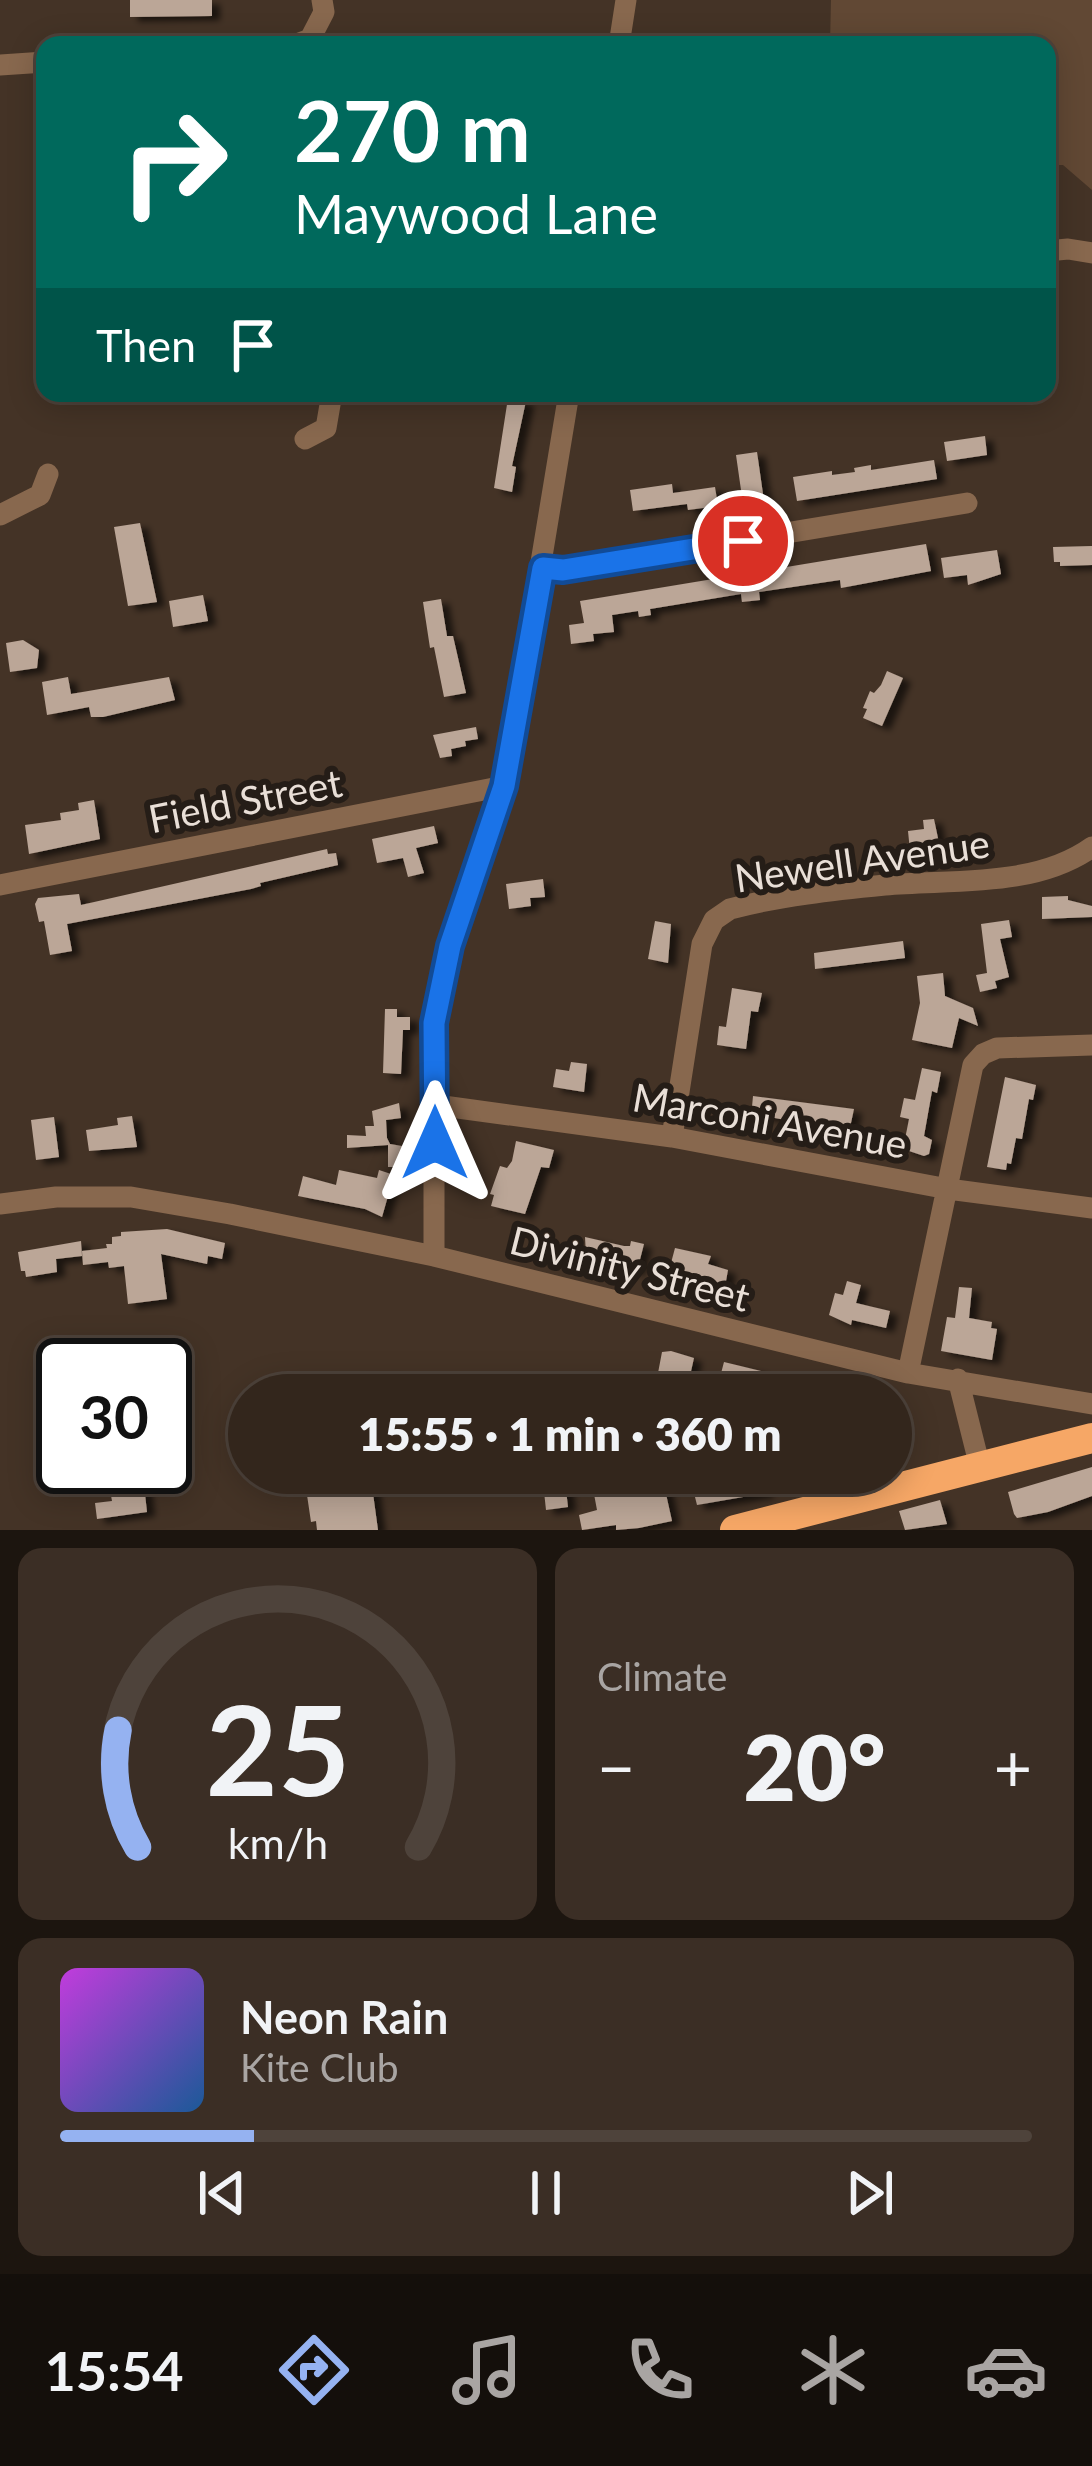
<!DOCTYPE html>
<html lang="en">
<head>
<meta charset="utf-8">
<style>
	body { margin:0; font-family:Lato,sans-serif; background:#3b2e25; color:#f1f3f6; height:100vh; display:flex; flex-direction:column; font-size:45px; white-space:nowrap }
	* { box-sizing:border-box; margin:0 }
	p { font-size:39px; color:#a9a5a3 }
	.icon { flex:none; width:66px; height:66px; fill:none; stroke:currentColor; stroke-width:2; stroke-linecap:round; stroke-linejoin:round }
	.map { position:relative; height:1530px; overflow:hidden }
	.side { display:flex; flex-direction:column; gap:18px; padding:18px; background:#1c150f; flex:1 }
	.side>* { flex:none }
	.top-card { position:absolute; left:36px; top:36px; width:1020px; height:366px; border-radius:24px; box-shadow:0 6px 30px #0003,0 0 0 3px #4e433b; background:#00695c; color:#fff; overflow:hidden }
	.speed { position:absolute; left:36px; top:1338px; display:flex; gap:24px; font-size:60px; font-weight:700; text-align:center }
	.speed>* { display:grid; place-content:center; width:156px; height:156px; border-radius:50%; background:#33261c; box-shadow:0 6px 30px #0003,0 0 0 3px #4e433b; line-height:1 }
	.speed .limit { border:6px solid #111; border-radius:18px; background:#fff; color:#111 }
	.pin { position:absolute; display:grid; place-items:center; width:102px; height:102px; color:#fff; margin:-51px; border:6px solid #fff; border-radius:50%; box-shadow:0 3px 12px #0007 }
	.me { position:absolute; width:132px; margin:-66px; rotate:0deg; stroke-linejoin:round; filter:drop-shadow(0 0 9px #0008) }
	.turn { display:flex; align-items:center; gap:42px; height:252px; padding:0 60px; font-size:54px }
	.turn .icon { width:156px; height:156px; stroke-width:2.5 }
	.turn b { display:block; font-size:84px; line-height:102px }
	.then { display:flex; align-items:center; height:114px; padding:0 60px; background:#0003; gap:24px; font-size:45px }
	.big { font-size:90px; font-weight:800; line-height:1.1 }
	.side .widget { flex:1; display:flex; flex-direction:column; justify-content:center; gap:18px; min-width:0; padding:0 42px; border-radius:24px; background:#3b2e25 }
	.side .dial { align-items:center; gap:0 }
	.dial svg { height:312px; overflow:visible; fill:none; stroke:#4e433b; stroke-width:7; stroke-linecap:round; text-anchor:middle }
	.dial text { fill:#f1f3f6; stroke:none }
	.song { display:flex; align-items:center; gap:36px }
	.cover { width:144px; height:144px; border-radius:18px; background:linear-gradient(135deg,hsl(290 70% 55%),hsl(210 70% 35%)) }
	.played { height:12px; border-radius:6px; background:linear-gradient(90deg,#95b2f1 20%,#4e433b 20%) }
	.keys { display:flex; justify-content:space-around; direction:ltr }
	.heat { display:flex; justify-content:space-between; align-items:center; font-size:66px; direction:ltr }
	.side .tiles { flex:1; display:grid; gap:18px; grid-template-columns:1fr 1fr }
	.widget:last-child { grid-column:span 2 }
	.trip { position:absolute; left:228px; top:1374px; width:684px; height:120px; border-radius:60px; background:#33261c; box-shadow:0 6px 30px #0003,0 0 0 3px #4e433b; font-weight:800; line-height:120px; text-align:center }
	.tabs { display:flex; height:192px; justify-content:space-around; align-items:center; background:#140f0b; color:#a9a5a3 }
	.tabs .icon { width:84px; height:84px }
	.tabs .current { color:#95b2f1 }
	.tabs b { font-size:54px; color:#f1f3f6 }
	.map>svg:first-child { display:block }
	.green { fill:#614834 }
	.building { fill:#bba697; filter:url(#shadow) }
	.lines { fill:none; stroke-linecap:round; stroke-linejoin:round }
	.minor { stroke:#88684e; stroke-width:21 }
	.highway { stroke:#f6a766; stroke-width:30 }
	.route-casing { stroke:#114b97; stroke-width:30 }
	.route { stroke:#1a73e8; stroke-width:21 }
	.labels { text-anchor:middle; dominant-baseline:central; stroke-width:12; stroke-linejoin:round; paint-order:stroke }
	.street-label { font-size:39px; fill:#e9dfd7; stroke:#251d17 }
</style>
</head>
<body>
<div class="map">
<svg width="1092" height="1530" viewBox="0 0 1092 1530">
	<defs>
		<filter id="shadow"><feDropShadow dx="8" dy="4.5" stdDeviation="3" flood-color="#0009"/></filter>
	</defs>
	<rect width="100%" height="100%" fill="#443326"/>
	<path class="green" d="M831 0H1092V190L1063 165H1047V45H830Z"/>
	<path class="building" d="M130 0H212V16L130 17Z
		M508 398 526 401 512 466 516 467 512 492 494 488Z
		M985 436 987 455 947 461 944 442Z
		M757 452 764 501 743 504 736 455Z
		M934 460 937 479 797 501 793 477 832 471V475L855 472 854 468 871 465V470Z
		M672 484 673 493 715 487 718 506 688 510 687 504 633 511 630 490Z
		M140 523 157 602 128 606 114 527Z
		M926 544 931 571 841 588 840 580 759 592 760 600 742 602 741 594 650 609 651 615 639 617 638 611 612 615 614 632 593 634 594 641 571 644 569 625 584 623 580 601Z
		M1092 546V565L1060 566V562H1054L1053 547Z
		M997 550 1001 574 968 585 967 575 944 578 941 558Z
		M203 595 208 621 173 627 169 601Z
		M441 599 447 636H453L466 693 444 697 434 647 430 648 423 602Z
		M23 640 39 650 37 668 10 672 6 643Z
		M887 671 903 678 882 726 863 718 867 709 863 708 870 691 874 693 881 685Z
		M68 677 71 694 169 677 175 700 103 717H91L89 707 47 715 42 682Z
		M476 727 478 739 465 741 466 746 451 749 452 756 440 758 433 735Z
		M94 800 100 839 29 854 25 825 61 820 60 813 79 810 78 803Z
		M934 819 940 848H937L938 858 928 859 927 849 910 851 908 831 924 829 923 820Z
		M434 826 438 843 416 848 424 873 408 877 403 858 377 863 372 839Z
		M327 849 328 854 336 853 338 865 260 883 261 886 251 889 67 924 72 951 50 955 44 921 39 922 35 904 38 898 79 894 81 905Z
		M543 879 545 897 530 898 531 906 509 909 506 884Z
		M1068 896V900L1092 906V917L1042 919V897Z
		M1009 920 1012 937 1000 939 1009 977 995 981 997 988 980 992 976 975 987 973 981 924Z
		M655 921 671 924 668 963 648 959Z
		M903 941 905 958 815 969 814 953Z
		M943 973 945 996 973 1008 978 1026 959 1018 952 1048 912 1040 920 1003 917 976Z
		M732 988 762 993 758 1012 751 1011 746 1049 717 1045 719 1026 726 1027Z
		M385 1009H397V1017H410V1030H403L401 1074 383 1073Z
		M571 1062 587 1064 584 1092 553 1087 556 1069 569 1071Z
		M922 1068 941 1072 937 1093 932 1091 924 1136 932 1140 929 1154 924 1156 903 1149 909 1119 900 1117 904 1098 915 1100Z
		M1005 1077 1036 1085 1033 1100 1029 1099 1022 1139 1016 1138 1011 1164 1007 1163 1006 1170 987 1167Z
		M753 1096 854 1109 849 1132 759 1115 760 1108 752 1107Z
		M399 1103 401 1118 386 1120 387 1138 390 1144 414 1148V1161H409V1167H388V1145L347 1148V1135L366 1136 365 1126H374L372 1111Z
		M132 1116 137 1147 89 1151 86 1130 118 1125 117 1118Z
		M54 1117 59 1157 36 1160 31 1120Z
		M516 1141 554 1150 549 1168 541 1167 525 1214 491 1206 494 1195 490 1194 500 1166 507 1168 512 1161Z
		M339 1170 377 1178 379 1170 394 1175 382 1217 365 1209 298 1196 303 1176 336 1185Z
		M167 1229 225 1243 222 1259 208 1256 207 1264 161 1254 167 1299 128 1304 124 1266 109 1268 108 1262 83 1265 82 1251 107 1248 106 1244H112V1237L121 1236V1232Z
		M585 1237 624 1246H630L631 1241 644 1244 637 1271 586 1255Z
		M81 1241 82 1256 56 1259 57 1272 26 1277 25 1271H21L18 1252Z
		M675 1248 711 1256 708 1264 728 1270 724 1292 667 1278Z
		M847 1281 861 1285 856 1303 890 1311 886 1328 852 1320 851 1325 829 1315 835 1293 843 1295Z
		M959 1287 972 1288 969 1318 992 1322 991 1328 997 1329 992 1360 941 1351 947 1317 955 1318Z
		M671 1351 694 1358 689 1380H686L682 1395H660L663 1382 658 1381V1373L662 1352Z
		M724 1362 761 1371 756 1390 719 1381Z
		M394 1372V1395H270L274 1374Z
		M1092 1467V1496L1048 1512 1017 1518 1014 1514 1008 1492Z
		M542 1473H564L568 1507 546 1510Z
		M726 1473H762L766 1493 697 1505 692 1485Z
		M144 1485 147 1512 97 1519 95 1503 112 1501 110 1490Z
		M664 1485 672 1521 639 1528 616 1530V1525L582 1530 579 1515 597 1510 594 1494Z
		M372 1486 378 1530H317L316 1521 311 1522 307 1495Z
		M940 1500 947 1524 905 1530 899 1511Z"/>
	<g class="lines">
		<path class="minor" d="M294 45 310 39 324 12 322 0
			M619 45 626 0
			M0 65 45 62
			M1047 251 1068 249 1092 253
			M305 439 326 428 332 393
			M0 515 40 495 48 474
			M543 569 563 570 967 503
			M0 885 504 786
			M436 1105 672 1137 948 1189 1092 1208
			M672 1137 702 944 714 920 730 909C779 896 834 890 885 885 952 879 1035 888 1092 847
			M0 1204 56 1197H131L230 1214 434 1256 908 1373 1092 1404
			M434 1256V1023L450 946 504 786 569 393
			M908 1373 973 1065 983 1054 997 1048 1092 1045
			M958 1379 980 1467"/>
		<path class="highway" d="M735 1530 1092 1438"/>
	</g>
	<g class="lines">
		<defs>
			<path id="route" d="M435 1143 434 1023 450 946 504 786 543 568 563 570 743 541"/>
		</defs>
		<use href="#route" class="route-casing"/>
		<use href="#route" class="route"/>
	</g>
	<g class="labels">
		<g class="street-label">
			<text transform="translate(245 800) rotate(-11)">Field Street</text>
			<text transform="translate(862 860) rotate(-8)">Newell Avenue</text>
			<text transform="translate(770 1120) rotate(10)">Marconi Avenue</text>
			<text transform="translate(630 1268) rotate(14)">Divinity Street</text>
		</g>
	</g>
</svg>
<div class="speed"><div class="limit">30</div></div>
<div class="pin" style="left:743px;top:541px;background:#d93025"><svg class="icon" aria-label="arrive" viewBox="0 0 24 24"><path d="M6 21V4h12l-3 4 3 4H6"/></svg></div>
<svg class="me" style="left:435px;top:1143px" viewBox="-20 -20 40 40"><path d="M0-17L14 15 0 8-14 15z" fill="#1a73e8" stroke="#fff" stroke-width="4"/></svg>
<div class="trip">15:55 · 1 min · 360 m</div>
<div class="top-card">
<div class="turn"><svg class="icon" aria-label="right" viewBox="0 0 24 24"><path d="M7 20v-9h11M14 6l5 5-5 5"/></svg><div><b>270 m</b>Maywood Lane</div></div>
<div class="then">Then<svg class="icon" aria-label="arrive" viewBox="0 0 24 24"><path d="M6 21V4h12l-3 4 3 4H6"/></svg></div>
</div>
</div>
<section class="side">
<div class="tiles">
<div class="widget dial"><svg viewBox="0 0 100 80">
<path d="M14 69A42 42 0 1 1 86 69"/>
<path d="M14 69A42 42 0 0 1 9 39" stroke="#95b2f1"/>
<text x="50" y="56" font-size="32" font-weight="700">25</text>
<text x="50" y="72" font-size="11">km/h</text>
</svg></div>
<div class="widget"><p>Climate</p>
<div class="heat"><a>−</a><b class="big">20°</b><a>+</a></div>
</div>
<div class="widget">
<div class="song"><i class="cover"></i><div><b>Neon Rain</b><p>Kite Club</p></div></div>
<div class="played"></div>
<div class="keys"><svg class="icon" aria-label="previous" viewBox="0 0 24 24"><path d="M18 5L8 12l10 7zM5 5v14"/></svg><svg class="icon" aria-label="pause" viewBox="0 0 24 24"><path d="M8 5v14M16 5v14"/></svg><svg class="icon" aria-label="next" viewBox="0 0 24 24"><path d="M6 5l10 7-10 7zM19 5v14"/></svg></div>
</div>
</div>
</section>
<nav class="tabs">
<b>15:54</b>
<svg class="icon current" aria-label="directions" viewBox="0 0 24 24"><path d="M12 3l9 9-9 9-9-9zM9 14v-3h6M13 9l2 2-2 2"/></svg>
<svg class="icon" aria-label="music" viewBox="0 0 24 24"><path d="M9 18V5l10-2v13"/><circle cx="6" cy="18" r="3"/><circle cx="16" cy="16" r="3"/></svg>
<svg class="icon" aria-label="phone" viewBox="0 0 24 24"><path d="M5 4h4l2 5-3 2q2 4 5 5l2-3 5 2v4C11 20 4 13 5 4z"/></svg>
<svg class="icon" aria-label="climate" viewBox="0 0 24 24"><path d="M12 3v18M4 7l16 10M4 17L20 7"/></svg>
<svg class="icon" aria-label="car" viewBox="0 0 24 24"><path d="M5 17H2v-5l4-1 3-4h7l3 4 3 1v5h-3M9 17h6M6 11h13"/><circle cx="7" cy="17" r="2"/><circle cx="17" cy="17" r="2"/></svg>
</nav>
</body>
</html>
